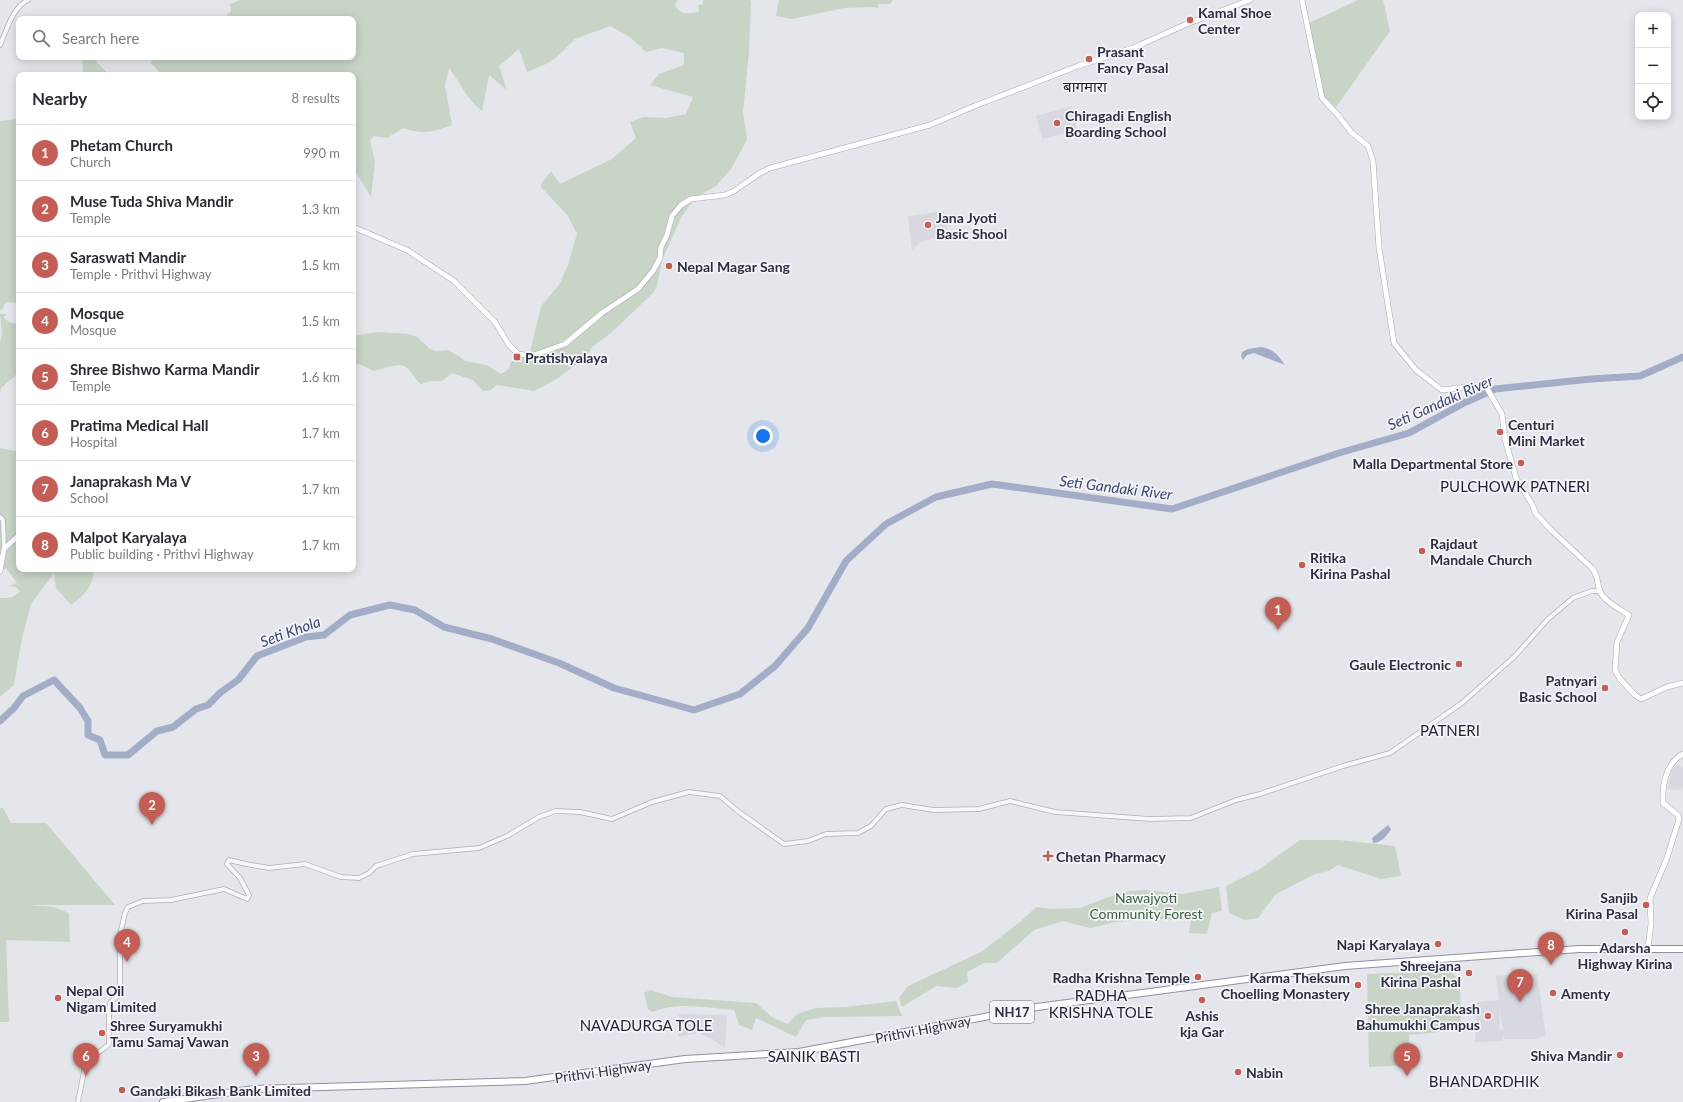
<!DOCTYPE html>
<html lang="en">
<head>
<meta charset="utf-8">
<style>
  :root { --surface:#fff; --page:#f2f2f3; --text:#2b2b33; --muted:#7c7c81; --line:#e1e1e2; --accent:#c35e56 }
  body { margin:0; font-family:Lato,"Noto Sans Devanagari",sans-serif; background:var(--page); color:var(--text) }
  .controls { position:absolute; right:12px; top:12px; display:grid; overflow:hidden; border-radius:8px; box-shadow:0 2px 10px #0003 }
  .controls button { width:36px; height:36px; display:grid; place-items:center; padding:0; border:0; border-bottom:1px solid var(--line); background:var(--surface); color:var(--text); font:20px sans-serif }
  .you { position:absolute; left:763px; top:436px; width:14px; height:14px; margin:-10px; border:3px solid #fff; border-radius:50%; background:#1a73e8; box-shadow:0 0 0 6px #1a73e833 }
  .badge { display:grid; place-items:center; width:26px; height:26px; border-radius:50%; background:var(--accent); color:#fff; font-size:13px; font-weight:700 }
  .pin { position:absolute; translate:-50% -33px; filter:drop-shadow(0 1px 2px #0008) }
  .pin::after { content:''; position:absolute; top:21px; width:14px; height:12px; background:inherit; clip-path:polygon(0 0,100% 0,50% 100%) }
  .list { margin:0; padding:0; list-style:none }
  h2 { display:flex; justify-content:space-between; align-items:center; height:52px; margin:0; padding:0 16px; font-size:17px }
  h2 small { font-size:13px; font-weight:400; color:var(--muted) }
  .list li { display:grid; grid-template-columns:26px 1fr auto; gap:12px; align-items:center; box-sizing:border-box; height:56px; padding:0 16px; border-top:1px solid var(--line) }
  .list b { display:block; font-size:15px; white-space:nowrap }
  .list p { margin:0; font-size:13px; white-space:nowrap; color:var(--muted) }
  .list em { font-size:13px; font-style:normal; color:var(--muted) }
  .icon { flex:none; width:22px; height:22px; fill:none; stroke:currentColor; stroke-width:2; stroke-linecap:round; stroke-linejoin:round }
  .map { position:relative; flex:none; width:1683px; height:1102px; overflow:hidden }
  .search { position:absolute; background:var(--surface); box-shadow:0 2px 10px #0003; left:16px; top:16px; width:340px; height:44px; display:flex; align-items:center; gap:10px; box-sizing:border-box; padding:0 14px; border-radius:8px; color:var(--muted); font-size:15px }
  .panel { position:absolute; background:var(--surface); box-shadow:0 2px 10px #0003; left:16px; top:72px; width:340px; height:500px; border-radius:8px }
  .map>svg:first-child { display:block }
  .built { fill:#d7d8e0 }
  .green { fill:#c7d4c6 }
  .water { fill:#a3adc7 }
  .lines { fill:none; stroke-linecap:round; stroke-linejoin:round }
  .river { stroke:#a3adc7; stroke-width:7 }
  .minor-casing { stroke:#aeafb8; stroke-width:5.5 }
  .major-casing { stroke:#a5a8b6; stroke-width:6 }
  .highway-casing { stroke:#8d90a0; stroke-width:8 }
  .minor { stroke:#f7f7f9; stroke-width:4 }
  .major { stroke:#fff; stroke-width:5 }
  .highway { stroke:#fff; stroke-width:6 }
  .poi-dot { fill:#c35e56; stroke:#f4f5f8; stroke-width:1.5 }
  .labels { text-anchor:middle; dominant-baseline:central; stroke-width:3.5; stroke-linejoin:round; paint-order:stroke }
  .shield { fill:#f4f5f8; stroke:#696b79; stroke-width:1 }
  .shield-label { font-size:13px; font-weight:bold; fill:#2d3042 }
  .poi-label { font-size:14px; font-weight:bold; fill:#2d3042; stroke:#f4f5f8; text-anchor:start }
  .park-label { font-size:14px; fill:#3c5d3d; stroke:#f4f5f8 }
  .street-label { font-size:14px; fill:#2d3042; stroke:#f4f5f8 }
  .neighbourhood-label { font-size:15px; fill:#1f2233; stroke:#f4f5f8 }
  .water-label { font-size:15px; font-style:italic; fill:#3b4773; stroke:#f4f5f8 }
</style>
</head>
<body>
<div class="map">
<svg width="1683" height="1102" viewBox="0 0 1683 1102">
  <rect width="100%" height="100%" fill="#e5e6eb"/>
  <path class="built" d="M 1072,106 L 1077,130 L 1042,139 L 1036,116 Z
    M 944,211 L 948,234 L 921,242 L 912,250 L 908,216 Z
    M 1677,764 L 1683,768 L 1683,787 L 1681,790 L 1668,789 L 1671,773 Z
    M 1515,966 L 1515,974 L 1537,974 L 1546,1036 L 1535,1039 L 1504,1039 L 1499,1004 L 1500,1030 L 1503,1030 L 1503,1041 L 1475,1042 L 1477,1002 L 1499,1000 L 1496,976 L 1511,975 L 1511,967 Z
    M 679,1014 L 727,1015 L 725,1048 L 715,1041 L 699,1033 L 678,1037 Z"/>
  <path class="green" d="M 240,0 L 677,0 L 675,5 C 681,16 689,13 699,12 L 698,5 L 703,4 L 703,0 L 750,0 L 751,2 L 749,52 L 743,112 L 747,140 L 731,169 L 716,186 L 696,197 L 682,216 L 662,260 L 657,286 L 653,293 L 612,332 L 592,347 L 586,357 L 557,379 L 534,391 L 497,385 L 491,390 L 483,391 L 473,380 L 452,373 L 442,381 L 430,381 L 421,384 C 415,380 412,371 406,367 C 397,362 383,369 374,371 L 359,364 L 353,365 L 353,336 L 377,332 L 409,334 L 417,337 L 430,349 L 436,351 L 447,350 L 459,356 L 465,361 L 487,365 L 501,374 L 509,369 L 511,362 L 530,352 L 541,306 L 559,285 L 568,265 L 577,234 L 568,216 L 541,187 L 541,184 L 551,171 L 560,184 L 612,159 L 636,138 L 630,122 L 643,117 L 666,118 L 686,114 L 693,97 L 650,85 L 659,74 L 684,65 L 684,53 L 662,48 L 646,52 L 630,37 L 610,26 L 575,39 L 557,57 L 546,64 L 527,72 L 519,49 L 499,66 L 507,90 L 489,75 L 482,111 C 467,100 460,82 449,68 L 445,85 L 452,125 C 434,132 422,135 403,128 L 387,138 L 374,136 L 370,140 L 375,162 L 371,197 L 357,174 L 353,172 L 353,75 L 162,75 L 150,62 L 160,57 L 353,57 L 353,19 L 224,19 L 231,11 L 230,4 Z
    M 779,0 L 893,0 L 890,4 L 877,4 L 879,8 L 873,7 L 844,8 L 792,19 L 776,16 Z
    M 1358,0 L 1383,0 L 1390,31 L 1334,110 L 1324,102 L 1307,24 Z
    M 82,57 L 92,57 L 109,75 L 83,75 Z
    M 19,119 L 19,303 L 8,302 L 4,304 L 3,309 L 0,310 L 0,121 Z
    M 0,314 L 6,314 L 4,318 L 11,323 L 19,324 L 19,375 L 17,374 C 11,378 7,384 1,388 L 0,392 L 0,342 L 2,334 Z
    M 0,448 L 14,451 L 19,449 L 19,569 L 94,569 C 93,586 85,595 71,605 L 56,588 L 54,573 L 31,604 L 22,638 L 14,685 L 0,697 L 0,598 C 8,598 15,598 20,591 L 16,587 L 9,586 L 17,583 L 6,568 L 2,569 L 0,572 Z
    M 0,808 L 3,808 L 11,823 L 46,823 L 115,905 L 28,905 L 54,907 L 69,913 L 70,942 L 6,940 L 9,1022 L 0,1022 Z
    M 1300,840 L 1339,840 L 1395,846 L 1401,876 L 1381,879 L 1338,865 L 1329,871 L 1315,874 L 1276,894 L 1258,918 L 1245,920 L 1229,913 L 1226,886 L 1258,870 Z
    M 1219,887 L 1222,911 L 1212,913 L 1207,934 L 1189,933 L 1191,920 L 1154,919 L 1115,922 L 1090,928 L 1063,921 L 1034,930 L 997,963 L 984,963 L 967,972 L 968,982 L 957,988 L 936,986 L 902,1007 L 899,998 L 908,986 L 981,952 L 1020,922 L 1036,907 L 1052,909 L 1080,908 L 1106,898 L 1129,891 L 1146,890 L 1183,894 Z
    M 1451,971 L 1460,982 L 1461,1030 L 1409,1035 L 1411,1065 L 1369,1067 L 1367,974 Z
    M 650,990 L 672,997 L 756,1003 L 773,1018 L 788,1024 L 797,1014 L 816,1008 L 845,1007 L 896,1001 L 902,1016 L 825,1017 L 806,1020 L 796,1037 L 756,1018 L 752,1030 L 739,1025 L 734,1010 C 709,1008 676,1001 653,1012 L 648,1009 L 644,993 Z"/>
  <path class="water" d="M 1261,347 C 1273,349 1278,355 1285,365 L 1254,353 L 1247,355 L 1243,360 L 1241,356 L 1242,352 L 1248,349 Z
    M 1388,825 L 1391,829 C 1387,836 1382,842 1373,843 L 1372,838 Z"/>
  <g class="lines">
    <path class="river" d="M 0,721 L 14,708 L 23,696 L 54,680 L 80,708 L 88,721 L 88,735 L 100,740 L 105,755 L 128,755 L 157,731 L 173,727 L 196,709 L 208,705 L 221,692 L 238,680 L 257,656 L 306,637 L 324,635 L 350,615 L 390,605 L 415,610 L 444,627 L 492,639 L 559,663 L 614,688 L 694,710 L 740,694 L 775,666 L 808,628 L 846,561 L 886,524 L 936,497 L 992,484 L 1172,509 L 1339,453 L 1409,433 L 1464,403 L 1495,389 L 1591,379 L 1640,376 L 1683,357"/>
    <g class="minor-casing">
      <path id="minor" d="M 0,45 C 7,30 12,8 28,0
        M 0,517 L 3,520 L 4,549
        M 78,1102 L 86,1061 C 93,1054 102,1052 109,1044 L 109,1011 L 110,1003 L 120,993 L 120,935 L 125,913 L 128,907 L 143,901 L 171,900 L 224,889 L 247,899 L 249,895 L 240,878 L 227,864 L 229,860 L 246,864 L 269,868 L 305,864 L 341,877 L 359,878 L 369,873 L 376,866 L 413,854 L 479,848 L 507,836 L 539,817 L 556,811 L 580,812 L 612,819 L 652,802 L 689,792 L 720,796 L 739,812 L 784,844 L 808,841 L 826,834 L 858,833 L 871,826 L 886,809 L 902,805 L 934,810 L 979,809 L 1010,801 L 1055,812 L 1150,819 L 1191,818 L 1236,800 L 1260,794 L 1343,766 L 1390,753 L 1462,703 L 1515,656 L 1548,619 L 1573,598 L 1592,591 L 1600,591"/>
    </g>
    <g class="major-casing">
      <path id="major" d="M 1302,0 L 1322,98 L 1338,115 L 1351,132 L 1368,146 L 1373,161 L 1379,248 L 1394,343 L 1416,370 L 1442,390 L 1485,385 L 1502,414 L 1505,439 L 1516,478 L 1532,504 L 1536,514 L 1552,531 L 1592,568 C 1598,575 1597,583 1600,591 C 1602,600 1621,610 1629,615 L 1617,642 L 1615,670 L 1620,679 L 1635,695 L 1641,699 L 1667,687 L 1683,683
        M 353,227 L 407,250 L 454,281 L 495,322 L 509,345 L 518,354 L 531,356 L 565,344 L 602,313 L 638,289 L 653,271 L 660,258 L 661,247 L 667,235 L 672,216 L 681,205 L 691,199 L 725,195 L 734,191 L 760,173 L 770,168 L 930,125 L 972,107 L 1078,66 L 1133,48 L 1189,23 L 1250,0
        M 0,571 L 4,549 L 19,535
        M 1648,948 L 1651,924 L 1650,898 L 1667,858 L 1679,819 L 1678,815 L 1663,803 C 1662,785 1666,763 1683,754"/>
    </g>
    <g class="highway-casing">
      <path id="highway" d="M 163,1102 L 254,1089 L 525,1081 L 685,1059 L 799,1052 L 1037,1007 L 1345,966 L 1579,949 L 1683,949"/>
    </g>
    <use href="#minor" class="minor"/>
    <use href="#major" class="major"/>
    <use href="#highway" class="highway"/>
  </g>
  <g class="poi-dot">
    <circle cx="1190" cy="20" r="4"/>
    <circle cx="1089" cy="59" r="4"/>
    <circle cx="1057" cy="123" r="4"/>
    <circle cx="928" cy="225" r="4"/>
    <circle cx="669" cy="266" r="4"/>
    <rect x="513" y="353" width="8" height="8" rx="2"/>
    <circle cx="1500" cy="432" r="4"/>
    <circle cx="1521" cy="463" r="4"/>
    <circle cx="1422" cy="551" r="4"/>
    <circle cx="1302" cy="565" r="4"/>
    <circle cx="1459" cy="664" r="4"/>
    <circle cx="1605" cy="688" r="4"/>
    <path d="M1046 850h4v4h4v4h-4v4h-4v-4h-4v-4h4z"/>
    <circle cx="1646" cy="905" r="4"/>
    <circle cx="1625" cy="932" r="4"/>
    <circle cx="1438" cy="944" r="4"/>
    <circle cx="1469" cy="973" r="4"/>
    <circle cx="1198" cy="977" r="4"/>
    <circle cx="1358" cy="985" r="4"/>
    <circle cx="1553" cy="993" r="4"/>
    <circle cx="58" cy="998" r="4"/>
    <circle cx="1202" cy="1000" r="4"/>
    <circle cx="1488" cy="1016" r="4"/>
    <circle cx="102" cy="1033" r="4"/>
    <circle cx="1620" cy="1055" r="4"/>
    <circle cx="1238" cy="1072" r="4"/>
    <circle cx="122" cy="1090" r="4"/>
  </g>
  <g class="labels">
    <rect class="shield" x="990" y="1001" width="44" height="22" rx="3"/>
    <g class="shield-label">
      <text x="1012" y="1012">NH17</text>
    </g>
    <g class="poi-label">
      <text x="1198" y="12">Kamal Shoe<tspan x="1198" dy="16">Center</tspan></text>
      <text x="1097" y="51">Prasant<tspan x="1097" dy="16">Fancy Pasal</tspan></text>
      <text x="1065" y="115">Chiragadi English<tspan x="1065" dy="16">Boarding School</tspan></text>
      <text x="936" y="217">Jana Jyoti<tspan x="936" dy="16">Basic Shool</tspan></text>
      <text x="677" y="266">Nepal Magar Sang</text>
      <text x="525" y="357">Pratishyalaya</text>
      <text x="1508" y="424">Centuri<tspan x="1508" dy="16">Mini Market</tspan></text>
      <text x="1513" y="463" text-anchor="end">Malla Departmental Store</text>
      <text x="1430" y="543">Rajdaut<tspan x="1430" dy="16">Mandale Church</tspan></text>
      <text x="1310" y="557">Ritika<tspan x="1310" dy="16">Kirina Pashal</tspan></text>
      <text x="1451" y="664" text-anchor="end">Gaule Electronic</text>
      <text x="1597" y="680" text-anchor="end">Patnyari<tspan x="1597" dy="16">Basic School</tspan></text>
      <text x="1056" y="856">Chetan Pharmacy</text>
      <text x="1638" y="897" text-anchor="end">Sanjib<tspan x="1638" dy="16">Kirina Pasal</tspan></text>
      <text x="1430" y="944" text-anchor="end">Napi Karyalaya</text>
      <text x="1625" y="947" text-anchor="middle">Adarsha<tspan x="1625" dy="16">Highway Kirina</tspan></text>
      <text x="1461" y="965" text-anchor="end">Shreejana<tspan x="1461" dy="16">Kirina Pashal</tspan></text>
      <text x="1190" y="977" text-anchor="end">Radha Krishna Temple</text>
      <text x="1350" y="977" text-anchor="end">Karma Theksum<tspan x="1350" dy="16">Choelling Monastery</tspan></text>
      <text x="66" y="990">Nepal Oil<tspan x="66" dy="16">Nigam Limited</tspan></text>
      <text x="1561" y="993">Amenty</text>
      <text x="1480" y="1008" text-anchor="end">Shree Janaprakash<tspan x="1480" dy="16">Bahumukhi Campus</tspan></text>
      <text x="1202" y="1015" text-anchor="middle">Ashis<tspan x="1202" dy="16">kja Gar</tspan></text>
      <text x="110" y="1025">Shree Suryamukhi<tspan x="110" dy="16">Tamu Samaj Vawan</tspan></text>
      <text x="1612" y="1055" text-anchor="end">Shiva Mandir</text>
      <text x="1246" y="1072">Nabin</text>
      <text x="130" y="1090">Gandaki Bikash Bank Limited</text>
    </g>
    <g class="park-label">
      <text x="1146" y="897">Nawajyoti<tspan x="1146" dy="16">Community Forest</tspan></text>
    </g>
    <g class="street-label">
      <text transform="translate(923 1029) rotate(-11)">Prithvi Highway</text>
      <text transform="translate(603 1071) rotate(-8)">Prithvi Highway</text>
    </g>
    <g class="neighbourhood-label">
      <text x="1085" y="86">बागमारा</text>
      <text x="1515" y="486">PULCHOWK PATNERI</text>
      <text x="1450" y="730">PATNERI</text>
      <text x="1101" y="995">RADHA<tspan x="1101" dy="17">KRISHNA TOLE</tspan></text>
      <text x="646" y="1025">NAVADURGA TOLE</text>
      <text x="814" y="1056">SAINIK BASTI</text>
      <text x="1484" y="1081">BHANDARDHIK</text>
    </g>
    <g class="water-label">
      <text transform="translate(1440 402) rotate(-24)">Seti Gandaki River</text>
      <text transform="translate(1116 487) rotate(7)">Seti Gandaki River</text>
      <text transform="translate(290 631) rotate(-20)">Seti Khola</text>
    </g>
  </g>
</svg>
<div class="controls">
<button>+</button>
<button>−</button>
<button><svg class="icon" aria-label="locate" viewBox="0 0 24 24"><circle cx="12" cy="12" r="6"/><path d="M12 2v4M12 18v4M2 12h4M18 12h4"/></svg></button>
</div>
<div class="you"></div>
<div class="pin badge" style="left:1278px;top:630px">1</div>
<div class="pin badge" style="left:152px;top:825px">2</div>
<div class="pin badge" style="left:256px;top:1076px">3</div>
<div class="pin badge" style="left:127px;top:962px">4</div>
<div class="pin badge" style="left:1407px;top:1076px">5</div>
<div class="pin badge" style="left:86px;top:1076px">6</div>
<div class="pin badge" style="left:1520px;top:1002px">7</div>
<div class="pin badge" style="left:1551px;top:965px">8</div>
<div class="search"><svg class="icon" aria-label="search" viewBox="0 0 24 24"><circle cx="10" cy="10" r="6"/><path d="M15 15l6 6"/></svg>Search here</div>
<section class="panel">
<h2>Nearby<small>8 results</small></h2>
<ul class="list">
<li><span class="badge">1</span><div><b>Phetam Church</b><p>Church</p></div><em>990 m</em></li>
<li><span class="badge">2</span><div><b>Muse Tuda Shiva Mandir</b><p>Temple</p></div><em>1.3 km</em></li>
<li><span class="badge">3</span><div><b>Saraswati Mandir</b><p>Temple · Prithvi Highway</p></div><em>1.5 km</em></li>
<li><span class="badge">4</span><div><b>Mosque</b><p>Mosque</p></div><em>1.5 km</em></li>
<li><span class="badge">5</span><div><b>Shree Bishwo Karma Mandir</b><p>Temple</p></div><em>1.6 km</em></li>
<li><span class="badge">6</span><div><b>Pratima Medical Hall</b><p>Hospital</p></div><em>1.7 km</em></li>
<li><span class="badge">7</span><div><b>Janaprakash Ma V</b><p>School</p></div><em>1.7 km</em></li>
<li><span class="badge">8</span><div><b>Malpot Karyalaya</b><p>Public building · Prithvi Highway</p></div><em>1.7 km</em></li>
</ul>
</section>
</div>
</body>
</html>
